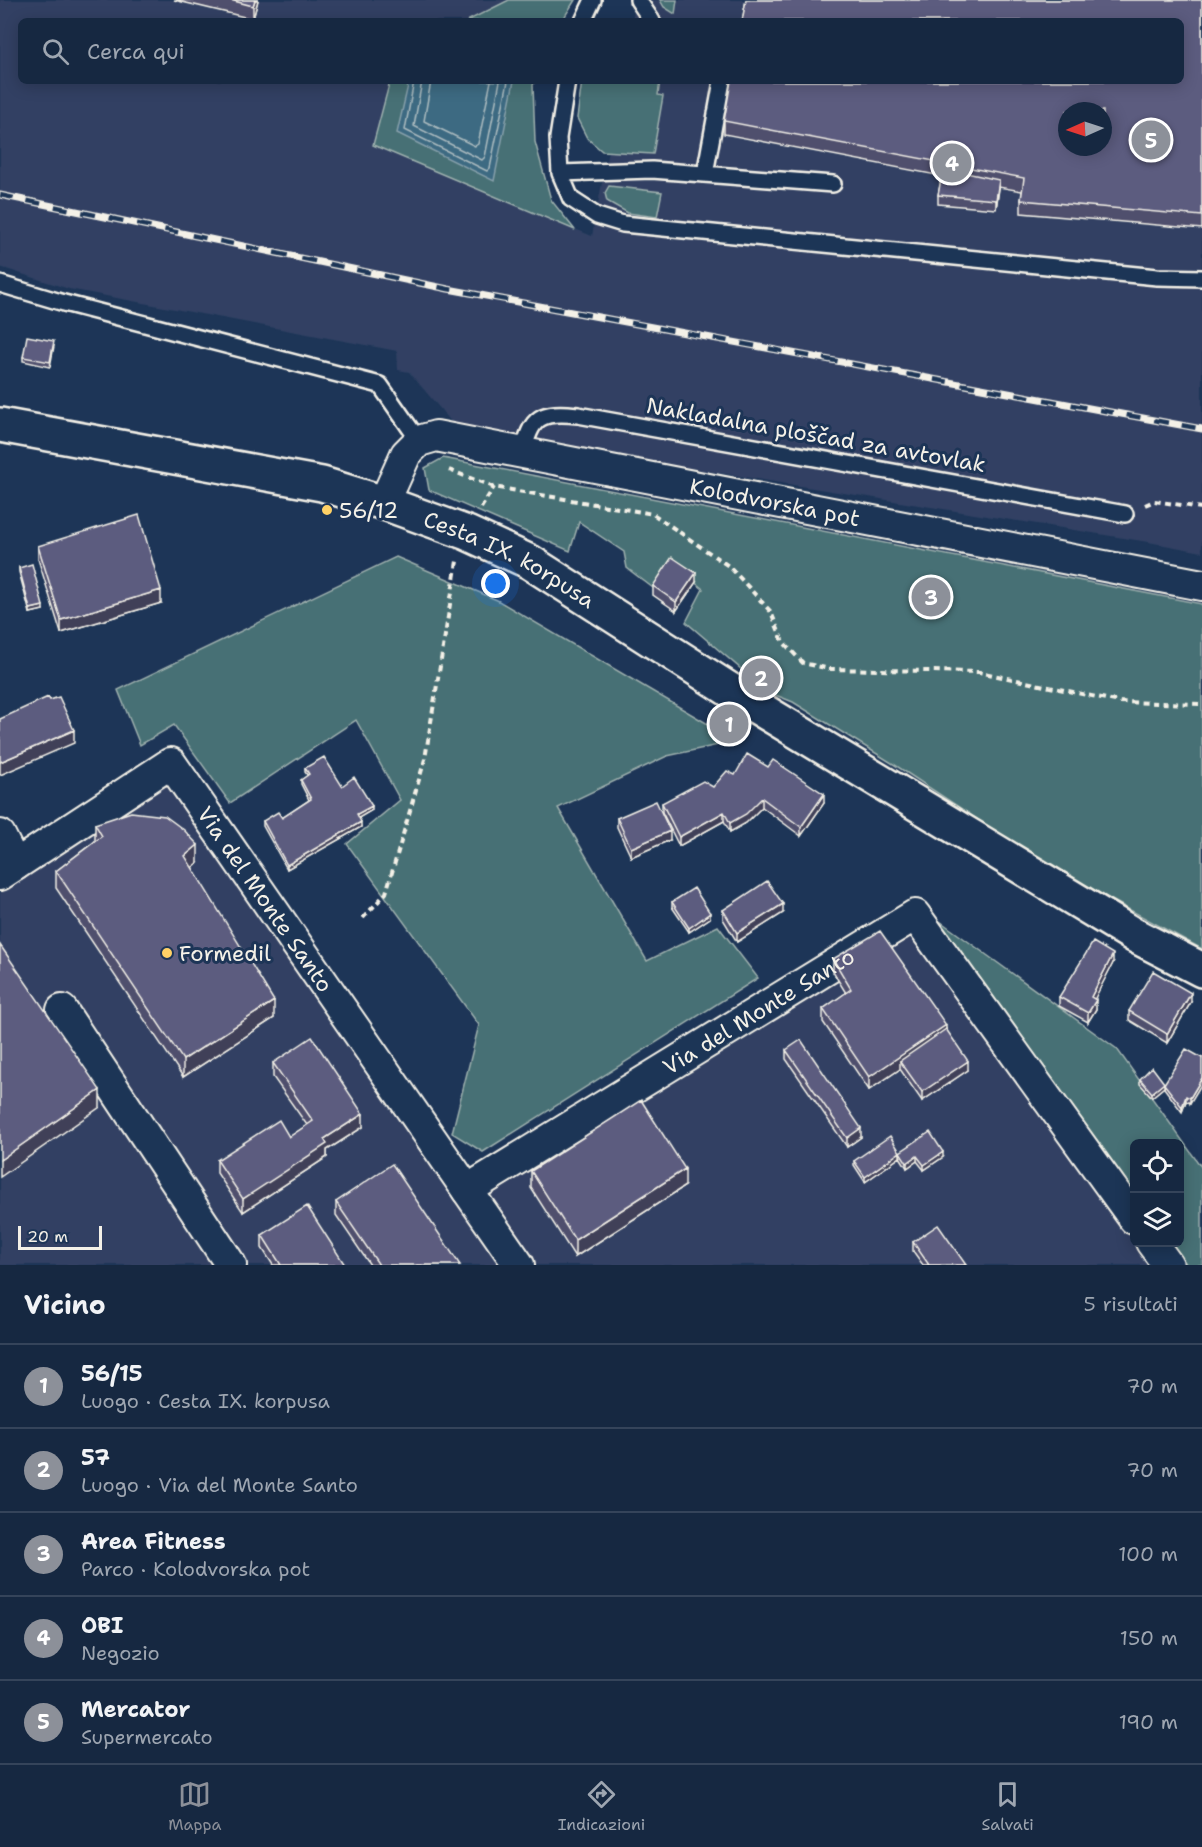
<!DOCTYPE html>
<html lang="it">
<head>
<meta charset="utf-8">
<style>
  :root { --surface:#162841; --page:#1f3048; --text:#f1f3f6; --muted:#9ea6b1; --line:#35445a; --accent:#8c9099 }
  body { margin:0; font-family:"Shantell Sans",sans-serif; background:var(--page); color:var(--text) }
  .controls { position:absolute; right:18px; bottom:18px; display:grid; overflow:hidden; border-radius:9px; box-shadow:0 3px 15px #0003 }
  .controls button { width:54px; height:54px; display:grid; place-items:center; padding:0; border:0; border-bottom:2px solid var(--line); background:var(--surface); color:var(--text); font:30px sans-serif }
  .compass { position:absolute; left:1058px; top:102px; width:54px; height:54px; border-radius:50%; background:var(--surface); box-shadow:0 3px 15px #0003; rotate:267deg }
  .scale { position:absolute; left:18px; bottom:15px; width:84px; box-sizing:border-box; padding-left:6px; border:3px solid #f4f1e8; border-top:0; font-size:16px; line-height:21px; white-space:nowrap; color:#f4f1e8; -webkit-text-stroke:4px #1d3557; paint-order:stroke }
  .you { position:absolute; left:496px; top:584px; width:21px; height:21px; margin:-15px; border:4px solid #fff; border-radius:50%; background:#1a73e8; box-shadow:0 0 0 9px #1a73e833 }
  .badge { display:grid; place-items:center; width:39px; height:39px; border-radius:50%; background:var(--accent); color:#fff; font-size:20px; font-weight:700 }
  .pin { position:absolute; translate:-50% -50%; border:3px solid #fff; box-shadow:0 2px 6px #0006 }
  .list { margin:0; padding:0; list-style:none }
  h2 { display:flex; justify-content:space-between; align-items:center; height:78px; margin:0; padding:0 24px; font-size:26px }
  h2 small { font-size:20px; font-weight:400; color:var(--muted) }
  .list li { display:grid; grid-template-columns:39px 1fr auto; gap:18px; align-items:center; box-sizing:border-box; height:84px; padding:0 24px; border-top:2px solid var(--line) }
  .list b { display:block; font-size:22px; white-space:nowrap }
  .list p { margin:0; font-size:20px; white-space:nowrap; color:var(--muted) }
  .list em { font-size:20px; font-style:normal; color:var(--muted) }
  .icon { flex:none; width:33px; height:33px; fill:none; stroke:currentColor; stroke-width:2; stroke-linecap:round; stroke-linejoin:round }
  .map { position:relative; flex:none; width:1202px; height:1265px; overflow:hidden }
  .search { position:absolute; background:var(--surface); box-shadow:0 3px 15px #0003; left:18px; right:18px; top:18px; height:66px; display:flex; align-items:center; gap:15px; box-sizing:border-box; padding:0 21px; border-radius:9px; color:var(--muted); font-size:22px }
  .sheet { height:498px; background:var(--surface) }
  nav { display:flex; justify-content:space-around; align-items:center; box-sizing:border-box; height:84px; border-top:2px solid var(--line); background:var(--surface); font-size:16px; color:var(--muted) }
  nav a { display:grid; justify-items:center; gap:3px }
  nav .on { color:var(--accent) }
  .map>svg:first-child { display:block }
  .built { fill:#304163; fill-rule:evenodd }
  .green { fill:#477074; stroke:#9eb0ae; stroke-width:1.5 }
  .water { fill:#3e6a82; stroke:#87a0ab; stroke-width:1.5 }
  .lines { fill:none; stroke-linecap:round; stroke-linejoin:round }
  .shore { stroke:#abbbbf; stroke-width:1.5 }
  .lane-casing { stroke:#f4f1e8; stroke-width:20 }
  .street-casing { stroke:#f4f1e8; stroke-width:34 }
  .secondary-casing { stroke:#f4f1e8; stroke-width:38 }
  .path { stroke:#f4f1e8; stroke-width:4; stroke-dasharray:6 4.5; stroke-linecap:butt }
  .lane { stroke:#1d3557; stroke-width:15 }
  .street { stroke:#1d3557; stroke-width:30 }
  .secondary { stroke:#1d3557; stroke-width:33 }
  .rail-casing { stroke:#f4f1e8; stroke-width:7 }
  .rail { stroke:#1d3557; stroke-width:4.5; stroke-dasharray:14; stroke-linecap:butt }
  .wall { fill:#4f4f6d; stroke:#f4f1e8; stroke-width:1.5 }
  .shaded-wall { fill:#404059; stroke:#f4f1e8; stroke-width:1.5 }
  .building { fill:#5c5c7f; stroke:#f4f1e8; stroke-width:1.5; fill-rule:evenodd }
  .poi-dot { fill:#ffd166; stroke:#1d3557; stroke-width:2 }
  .labels { text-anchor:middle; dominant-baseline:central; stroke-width:6; stroke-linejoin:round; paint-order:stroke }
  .street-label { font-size:22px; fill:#f4f1e8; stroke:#1d3557 }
  .poi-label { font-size:22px; fill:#f4f1e8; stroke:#1d3557; text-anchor:start }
</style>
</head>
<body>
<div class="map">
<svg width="1202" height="1265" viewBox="0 0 1202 1265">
  <rect width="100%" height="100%" fill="#1d3557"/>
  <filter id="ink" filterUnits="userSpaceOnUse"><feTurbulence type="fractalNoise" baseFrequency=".0167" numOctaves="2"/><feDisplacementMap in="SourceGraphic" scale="12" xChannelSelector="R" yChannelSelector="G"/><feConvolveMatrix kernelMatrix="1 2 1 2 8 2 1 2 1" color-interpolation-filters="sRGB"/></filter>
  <g filter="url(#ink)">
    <path class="built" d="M 0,0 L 509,0 L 467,21 L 21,21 L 21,81 L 390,81 L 373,145 L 592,236 L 621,81 L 1181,81 L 1181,21 L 632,21 L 636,0 L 1202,0 L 1202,552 L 1148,542 L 459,431 L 409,372 L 398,370 L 397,351 L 69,289 L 0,267 ZM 1067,111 L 1103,111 L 1103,147 L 1067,147 Z
      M 171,763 L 467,1190 L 915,915 L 1134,1219 L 1134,1242 L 1151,1243 L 1168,1265 L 0,1265 L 0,875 Z"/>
    <path class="green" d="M 509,0 L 575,0 L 562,21 L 467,21 Z
      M 660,0 L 677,0 L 675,14 L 664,7 Z
      M 390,81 L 535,81 L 533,85 L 535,142 L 551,200 L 575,230 L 373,145 Z
      M 582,81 L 660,81 L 658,95 L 663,96 L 653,154 L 602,151 L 587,138 L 577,118 Z
      M 609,186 L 662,192 L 657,217 L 628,213 L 607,201 L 605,193 Z
      M 443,458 L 1202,604 L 1202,949 L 1047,865 L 895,765 L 793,702 L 768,692 L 686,622 L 703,589 L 669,562 L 653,588 L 627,568 L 624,552 L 579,522 L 570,551 L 429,490 L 425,468 Z
      M 396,557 L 497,600 L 737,741 L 667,756 L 558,808 L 647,961 L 718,926 L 758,978 L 483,1152 L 452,1133 L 479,1025 L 347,844 L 400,800 L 356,720 L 230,803 L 174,725 L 140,745 L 118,690 Z
      M 937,919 L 1117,1049 L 1202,1168 L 1202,1265 L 1187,1265 L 1171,1243 L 1180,1242 L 1180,1144 L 1134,1144 L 1134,1192 Z"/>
    <path class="water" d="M 409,81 L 514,81 L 494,181 L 397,133 Z"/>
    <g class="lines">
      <path class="shore" d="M 414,81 L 405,130 L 487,171 L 490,168 L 508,81
        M 422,81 L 414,126 L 482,160 L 485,157 L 500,81
        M 431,81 L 424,121 L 475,146 L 478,144 L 491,81"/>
      <g class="lane-casing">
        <path id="lane" d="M 638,0 L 652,21
          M 583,21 L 593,0
          M 567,81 L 558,138 L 560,173 L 571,199 L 597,216 L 623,224 L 1157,277 L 1202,278
          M 560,173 L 652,170 L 833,184
          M 705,174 L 722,81
          M 0,284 L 64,303 L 380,385 L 419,441
          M 523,453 C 531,416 541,411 578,415 L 1125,514"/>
      </g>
      <g class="street-casing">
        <g id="street">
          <path id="s1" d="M 384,503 L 406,454 L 419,441 L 436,436 L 1202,585"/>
          <path d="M 0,835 L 15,865"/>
          <path id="s2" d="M 0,875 L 171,763 L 519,1265"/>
          <path d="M 62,1010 L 231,1265"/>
          <path id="s3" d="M 467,1190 L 915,915 L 1134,1219"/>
          <path d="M 1151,1242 L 1168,1265"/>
        </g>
      </g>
      <g class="secondary-casing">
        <g id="secondary">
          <path id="s4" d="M 0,425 L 322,484 L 384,503 L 467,533 L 530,562 L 747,701 L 1134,935 L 1202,970"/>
        </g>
      </g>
      <path class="path" d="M 449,470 L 494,487 L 653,514 L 730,567 L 771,612 L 783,642 L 803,663 L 830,669 L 979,672 L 1120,702 L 1202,704
        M 1145,505 L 1154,501 L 1202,508
        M 481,508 L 494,487
        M 363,918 L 386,893 L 425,759 L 457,561"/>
      <use href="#lane" class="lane"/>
      <use href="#street" class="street"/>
      <use href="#secondary" class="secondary"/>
      <g class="rail-casing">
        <path id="rail" d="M 0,195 L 448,289 L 1202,429"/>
      </g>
      <use href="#rail" class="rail"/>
    </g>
    <path class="wall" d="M 174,0 L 258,0 L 253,19 Z
      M 745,0 L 1202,0 L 1202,229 L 1021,213 L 1021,200 L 1022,191 L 999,187 L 996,209 L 938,204 L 938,195 L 942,176 L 724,134 L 724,121 L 746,0 Z
      M 54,346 L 50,367 L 23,361 L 23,357 Z
      M 38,546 L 161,603 L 61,633 L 38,559 Z
      M 19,568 L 43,610 L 30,613 L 19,572 Z
      M 696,582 L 676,611 L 653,595 L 653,586 Z
      M 941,597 L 939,608 L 928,606 L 928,601 Z
      M 305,768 L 342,786 L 372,810 L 358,818 L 361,827 L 287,869 L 263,826 L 263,821 L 282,818 L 309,800 L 301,784 L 301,780 L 308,776 L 305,772 Z
      M 735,775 L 824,803 L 801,836 L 762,807 L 746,823 L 730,832 L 724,821 L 679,846 L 662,812 L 662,803 L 713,787 Z
      M 617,818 L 670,840 L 631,857 L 617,827 Z
      M 95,824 L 198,863 L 192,867 L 274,1018 L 183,1077 L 56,888 L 56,871 L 95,841 Z
      M 672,902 L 710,918 L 689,932 L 672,907 Z
      M 723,910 L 783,913 L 737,942 L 723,919 Z
      M 833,959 L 946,1029 L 968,1070 L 922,1101 L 900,1069 L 869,1090 L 823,1022 L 823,1009 L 846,993 L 833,972 Z
      M 1113,963 L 1094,999 L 1096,1009 L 1088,1022 L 1059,1006 L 1059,997 Z
      M 1191,1002 L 1167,1043 L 1129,1020 L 1129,1011 Z
      M 786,1050 L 861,1137 L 847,1147 L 786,1059 Z
      M 1202,1058 L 1190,1103 L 1186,1101 L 1182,1112 L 1164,1088 L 1164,1084 Z
      M 273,1063 L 363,1127 L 327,1150 L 327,1157 L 243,1212 L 217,1173 L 217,1160 L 289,1137 L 307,1125 L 273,1077 Z
      M 1140,1079 L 1164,1087 L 1152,1097 L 1140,1084 Z
      M 900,1152 L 943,1157 L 924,1170 L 917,1161 L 907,1168 L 900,1157 Z
      M 900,1157 L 865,1182 L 854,1165 L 854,1161 Z
      M 531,1171 L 685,1186 L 575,1257 L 531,1188 Z
      M 336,1202 L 460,1265 L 370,1265 L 336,1215 Z
      M 262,1235 L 345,1265 L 273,1265 L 262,1248 Z
      M 913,1242 L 966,1265 L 923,1265 L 913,1251 Z"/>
    <path class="shaded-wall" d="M 255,0 L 258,0 L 253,19 L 253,6 Z
      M 999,180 L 999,189 L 996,209 L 996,200 Z
      M 696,573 L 696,582 L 676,611 L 676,602 Z
      M 161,590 L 161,603 L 61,633 L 61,620 Z
      M 43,606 L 43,610 L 30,613 L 30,609 Z
      M 74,730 L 74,743 L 0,775 L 0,762 Z
      M 824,794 L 824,803 L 801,836 L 801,827 Z
      M 762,798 L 762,807 L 746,823 L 730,832 L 730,823 Z
      M 372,806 L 372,810 L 357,819 L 357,814 Z
      M 724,812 L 724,821 L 679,846 L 679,837 Z
      M 361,822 L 361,827 L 287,869 L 287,865 Z
      M 670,831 L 670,840 L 631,857 L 631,848 Z
      M 198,845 L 198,863 L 185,873 L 185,856 Z
      M 783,904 L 783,913 L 737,942 L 737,933 Z
      M 710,913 L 710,918 L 689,932 L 689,928 Z
      M 1113,954 L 1113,963 L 1091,1006 L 1091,997 Z
      M 1191,993 L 1191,1002 L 1167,1043 L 1167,1034 Z
      M 1096,1000 L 1096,1009 L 1088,1022 L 1088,1013 Z
      M 274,1001 L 274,1018 L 183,1077 L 183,1060 Z
      M 946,1025 L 946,1038 L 900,1061 L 900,1069 L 869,1090 L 869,1077 Z
      M 968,1061 L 968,1070 L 922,1101 L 922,1092 Z
      M 1202,1078 L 1202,1083 L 1190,1103 L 1190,1098 Z
      M 1164,1083 L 1164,1087 L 1152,1097 L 1152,1093 Z
      M 100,1090 L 100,1107 L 0,1177 L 0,1160 Z
      M 1186,1096 L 1186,1101 L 1182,1112 L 1182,1107 Z
      M 363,1114 L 363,1127 L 327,1150 L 327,1157 L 243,1212 L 243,1199 L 324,1139 Z
      M 861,1128 L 861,1137 L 847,1147 L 847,1138 Z
      M 900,1152 L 900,1157 L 865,1182 L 865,1177 Z
      M 943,1152 L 943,1157 L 924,1170 L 924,1165 Z
      M 917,1156 L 917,1161 L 907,1168 L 907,1163 Z
      M 685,1169 L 685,1186 L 575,1257 L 575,1240 Z"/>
    <path class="building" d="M 230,0 L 255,0 L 253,6 Z
      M 746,0 L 1202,0 L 1202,216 L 1021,200 L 1024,178 L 724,121 L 731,81 L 1181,81 L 1181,21 L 742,21 ZM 1067,111 L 1103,111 L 1103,147 L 1067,147 Z
      M 943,168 L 999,180 L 996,200 L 938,195 Z
      M 27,336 L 54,341 L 50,362 L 23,357 Z
      M 139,515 L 161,590 L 61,620 L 38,546 Z
      M 672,557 L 696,573 L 676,602 L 653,586 Z
      M 32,564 L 43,606 L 30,609 L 19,568 Z
      M 930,590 L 941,592 L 939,603 L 928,601 Z
      M 48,697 L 50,700 L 59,697 L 74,730 L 0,762 L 0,719 Z
      M 747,754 L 768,767 L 773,760 L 824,794 L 801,827 L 762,798 L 746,814 L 730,823 L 724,812 L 679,837 L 662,803 L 703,781 L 713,787 L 727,771 L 735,775 Z
      M 324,757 L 342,786 L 354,777 L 372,806 L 357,814 L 361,822 L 287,865 L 263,821 L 278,812 L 282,818 L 311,799 L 301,780 L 309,774 L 305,768 Z
      M 656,801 L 670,831 L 631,848 L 617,818 Z
      M 131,812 L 165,816 L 184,830 L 198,845 L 185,856 L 274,1001 L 183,1060 L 56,871 L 102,836 L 95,824 Z
      M 767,881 L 783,904 L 737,933 L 723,910 Z
      M 694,888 L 710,913 L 689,928 L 672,902 Z
      M 880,931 L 946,1025 L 869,1077 L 823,1009 L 851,989 L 833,959 Z
      M 1093,942 L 1113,954 L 1091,997 L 1096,1000 L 1088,1013 L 1059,997 Z
      M 0,945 L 100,1090 L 0,1160 Z
      M 1153,971 L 1191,993 L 1167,1034 L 1129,1011 Z
      M 946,1029 L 968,1061 L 922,1092 L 900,1061 Z
      M 312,1037 L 363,1114 L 324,1139 L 327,1144 L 243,1199 L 217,1160 L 279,1120 L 289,1137 L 313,1121 L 273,1063 Z
      M 801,1040 L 861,1128 L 847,1138 L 786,1050 Z
      M 1186,1049 L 1202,1058 L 1202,1078 L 1190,1098 L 1186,1096 L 1182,1107 L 1164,1084 Z
      M 1152,1067 L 1164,1083 L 1152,1093 L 1140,1079 Z
      M 641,1100 L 685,1169 L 575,1240 L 531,1171 Z
      M 930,1132 L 943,1152 L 924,1165 L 917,1156 L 907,1163 L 900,1152 Z
      M 890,1136 L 900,1152 L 865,1177 L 854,1161 Z
      M 392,1164 L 460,1265 L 379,1265 L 336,1202 Z
      M 307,1206 L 345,1265 L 281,1265 L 262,1235 Z
      M 938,1225 L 966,1265 L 929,1265 L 913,1242 Z"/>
  </g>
  <g class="poi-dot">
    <circle cx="327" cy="510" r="6"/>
    <circle cx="167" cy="953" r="6"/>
  </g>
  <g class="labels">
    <g class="street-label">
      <text transform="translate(816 435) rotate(10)">Nakladalna ploščad za avtovlak</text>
      <text stroke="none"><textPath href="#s1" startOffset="435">Kolodvorska pot</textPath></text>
      <text stroke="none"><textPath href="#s4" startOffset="530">Cesta IX. korpusa</textPath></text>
      <text stroke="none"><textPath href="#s2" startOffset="370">Via del Monte Santo</textPath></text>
      <text stroke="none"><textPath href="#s3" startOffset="342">Via del Monte Santo</textPath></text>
    </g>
    <g class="poi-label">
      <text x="339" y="510">56/12</text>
      <text x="179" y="953">Formedil</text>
    </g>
  </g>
</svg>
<div class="controls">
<button><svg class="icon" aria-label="locate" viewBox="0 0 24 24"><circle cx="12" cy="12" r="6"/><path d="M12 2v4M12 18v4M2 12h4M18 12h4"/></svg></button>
<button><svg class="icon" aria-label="layers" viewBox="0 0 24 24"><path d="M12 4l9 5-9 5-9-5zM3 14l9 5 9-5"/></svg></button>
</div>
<svg class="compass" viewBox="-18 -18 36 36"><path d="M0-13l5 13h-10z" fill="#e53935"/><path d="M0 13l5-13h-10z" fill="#9ea6b1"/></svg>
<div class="scale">20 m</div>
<div class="you"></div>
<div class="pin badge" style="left:729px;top:724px">1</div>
<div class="pin badge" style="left:761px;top:678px">2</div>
<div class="pin badge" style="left:931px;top:597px">3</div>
<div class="pin badge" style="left:952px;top:163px">4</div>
<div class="pin badge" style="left:1151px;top:140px">5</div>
<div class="search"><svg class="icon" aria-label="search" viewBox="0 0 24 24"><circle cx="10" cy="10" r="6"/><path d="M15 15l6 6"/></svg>Cerca qui</div>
</div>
<section class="sheet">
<h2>Vicino<small>5 risultati</small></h2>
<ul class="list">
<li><span class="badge">1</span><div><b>56/15</b><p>Luogo · Cesta IX. korpusa</p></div><em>70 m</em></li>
<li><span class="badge">2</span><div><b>57</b><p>Luogo · Via del Monte Santo</p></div><em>70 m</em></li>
<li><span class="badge">3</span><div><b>Area Fitness</b><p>Parco · Kolodvorska pot</p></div><em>100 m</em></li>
<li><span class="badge">4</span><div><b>OBI</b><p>Negozio</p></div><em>150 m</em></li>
<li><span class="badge">5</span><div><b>Mercator</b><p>Supermercato</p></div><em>190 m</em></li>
</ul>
</section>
<nav>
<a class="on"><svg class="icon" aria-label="map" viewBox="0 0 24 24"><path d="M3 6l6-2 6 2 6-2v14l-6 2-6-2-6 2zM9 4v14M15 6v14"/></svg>Mappa</a>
<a><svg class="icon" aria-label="directions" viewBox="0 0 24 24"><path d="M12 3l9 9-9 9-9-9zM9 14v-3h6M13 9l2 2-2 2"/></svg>Indicazioni</a>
<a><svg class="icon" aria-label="saved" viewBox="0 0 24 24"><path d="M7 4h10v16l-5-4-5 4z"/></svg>Salvati</a>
</nav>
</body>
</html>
